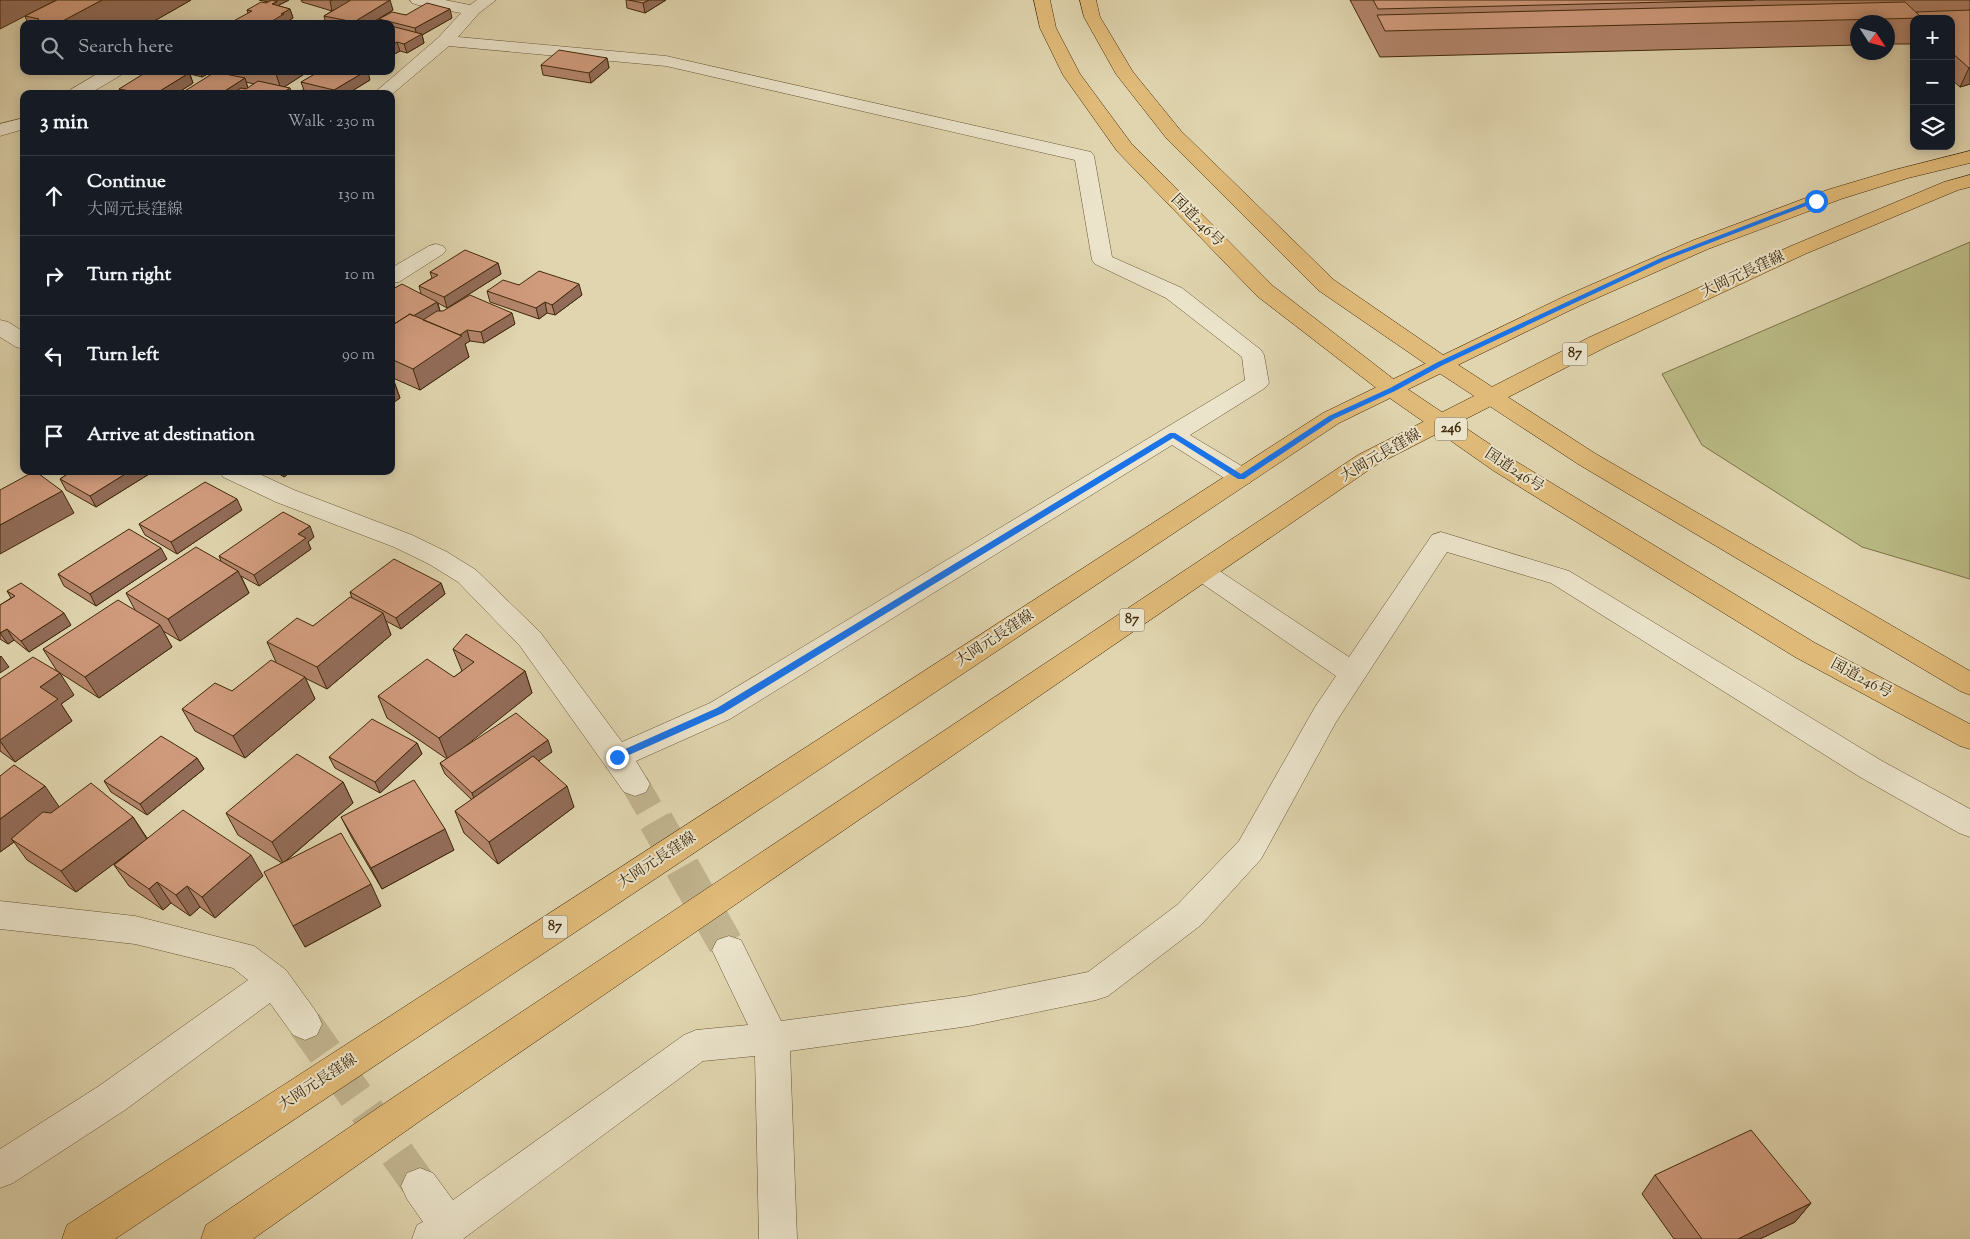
<!DOCTYPE html>
<html lang="en">
<head>
<meta charset="utf-8">
<style>
  :root { --surface:#171b24; --page:#242831; --text:#f1f3f6; --muted:#9ea1a6; --line:#363941 }
  body { margin:0; font-family:"Sorts Mill Goudy","Noto Serif JP",serif; background:var(--page); color:var(--text) }
  .controls { position:absolute; right:15px; top:15px; display:grid; overflow:hidden; border-radius:10px; box-shadow:0 2px 12px #0003 }
  .controls button { width:45px; height:45px; display:grid; place-items:center; padding:0; border:0; border-bottom:1px solid var(--line); background:var(--surface); color:var(--text); font:25px sans-serif }
  .compass { position:absolute; left:1850px; top:15px; width:45px; height:45px; border-radius:50%; background:var(--surface); box-shadow:0 2px 12px #0003; rotate:126deg }
  .stop { position:absolute; width:15px; height:15px; margin:-11px; border:4px solid #1a73e8; border-radius:50%; background:#fff }
  .stop.end { background:#1a73e8; border-color:#fff; box-shadow:0 1px 5px #0008 }
  .list { margin:0; padding:0; list-style:none }
  h2 { display:flex; justify-content:space-between; align-items:center; height:65px; margin:0; padding:0 20px; font-size:21px }
  h2 small { font-size:16px; font-weight:400; color:var(--muted) }
  .list li { display:grid; grid-template-columns:32px 1fr auto; gap:15px; align-items:center; box-sizing:border-box; height:80px; padding:0 20px; border-top:1px solid var(--line) }
  .list b { display:block; font-size:19px; white-space:nowrap }
  .list p { margin:0; font-size:16px; white-space:nowrap; color:var(--muted) }
  .list em { font-size:16px; font-style:normal; color:var(--muted) }
  .icon { flex:none; width:28px; height:28px; fill:none; stroke:currentColor; stroke-width:2; stroke-linecap:round; stroke-linejoin:round }
  .map { position:relative; flex:none; width:1970px; height:1239px; overflow:hidden }
  .search { position:absolute; background:var(--surface); box-shadow:0 2px 12px #0003; left:20px; top:20px; width:375px; height:55px; display:flex; align-items:center; gap:12px; box-sizing:border-box; padding:0 18px; border-radius:10px; color:var(--muted); font-size:19px }
  .panel { position:absolute; background:var(--surface); box-shadow:0 2px 12px #0003; left:20px; top:90px; width:375px; height:385px; border-radius:10px }
  .map>svg:first-child { display:block }
  .green { fill:#babb85; stroke:#7d7248 }
  .lines { fill:none; stroke-linecap:round; stroke-linejoin:round }
  .street-tunnel-far1 { stroke:#c0b38e; stroke-width:28; stroke-dasharray:28 14; stroke-linecap:butt }
  .street-tunnel { stroke:#c0b38e; stroke-width:35; stroke-dasharray:35 18; stroke-linecap:butt }
  .street-casing { stroke:#685433; stroke-width:1 }
  .primary-casing { stroke:#40290a; stroke-width:1 }
  .highway-casing { stroke:#40290a; stroke-width:1 }
  .street { fill:#ebe4cb; fill-rule:evenodd }
  .primary { fill:#e0ba78; fill-rule:evenodd }
  .highway { fill:#e0ba78; fill-rule:evenodd }
  .wall { fill:#b3856c; stroke:#40290a; fill-rule:evenodd }
  .shaded-wall { fill:#926c58; stroke:#40290a }
  .building { fill:#d09b7d; stroke:#40290a }
  .route { fill:#1a73e8 }
  .labels { text-anchor:middle; dominant-baseline:central; stroke-width:4; stroke-linejoin:round; paint-order:stroke }
  .shield { fill:#ebe4cb; stroke:#736144; stroke-width:1 }
  .shield-label { font-size:14px; font-weight:bold; fill:#40290a }
  .street-label { font-size:15px; fill:#40290a; stroke:#ebe4cb }
</style>
</head>
<body>
<div class="map">
<svg width="1970" height="1239" viewBox="0 0 1970 1239">
  <rect width="100%" height="100%" fill="#e0d5af"/>
  <filter id="stains"><feTurbulence type="fractalNoise" baseFrequency=".004" numOctaves="4"/><feColorMatrix values="0 0 0 0 .2 0 0 0 0 .09 0 0 0 0 .02 0 0 0 .5 -.17"/></filter>
  <radialGradient id="worn" r=".72"><stop offset=".6" stop-color="#630" stop-opacity="0"/><stop offset="1" stop-color="#630" stop-opacity=".3"/></radialGradient>
  <path class="green" d="M 1970,242 L 1970,579 L 1862,547 L 1702,445 L 1662,374 Z"/>
  <g class="lines">
    <path class="street-tunnel-far1" d="M 635,784 L 657,822"/>
    <path class="street-tunnel" d="M 656,821 L 729,950
      M 305,1024 L 420,1186"/>
    <g class="street-casing">
      <path id="street" d="M 410,0 L 445,0 L 470,5 L 477,0 L 496,0 L 479,13 L 458,37 L 666,56 L 1091,152 L 1094,156 L 1112,257 L 1182,288 L 1261,350 L 1264,355 L 1269,383 L 1265,388 L 1190,435 L 1250,471 L 1253,477 L 1250,483 L 1241,485 L 1232,483 L 1172,445 L 730,719 L 636,761 L 650,784 L 646,792 L 635,796 L 624,792 L 520,646 L 458,582 L 429,564 L 394,547 L 276,502 L 223,477 L 220,471 L 253,471 L 294,490 L 412,535 L 447,552 L 476,570 L 540,632 L 622,742 L 710,703 L 1245,380 L 1242,357 L 1166,298 L 1095,264 L 1092,260 L 1075,160 L 666,66 L 449,46 L 391,95 L 391,94 L 373,94 L 439,37 L 461,13 L 418,5 L 412,3 Z
        M 102,71 L 124,71 L 121,75 L 89,94 L 67,94 L 70,90 Z
        M 24,118 L 24,129 L 0,136 L 0,124 Z
        M 436,244 L 443,246 L 446,250 L 443,254 L 399,282 L 391,283 L 391,268 L 429,246 Z
        M 0,320 L 8,322 L 24,332 L 24,349 L 16,347 L 0,337 Z
        M 1441,532 L 1569,571 L 1882,761 L 1970,809 L 1970,837 L 1959,833 L 1860,777 L 1551,583 L 1447,552 L 1336,722 L 1261,859 L 1201,925 L 1108,996 L 1096,1000 L 969,1026 L 790,1051 L 797,1239 L 759,1239 L 755,1056 L 703,1061 L 463,1239 L 412,1239 L 417,1225 L 423,1222 L 407,1199 L 401,1186 L 407,1173 L 420,1168 L 433,1173 L 453,1200 L 684,1035 L 696,1030 L 748,1025 L 712,950 L 717,940 L 729,936 L 741,940 L 781,1021 L 969,996 L 1088,972 L 1177,905 L 1239,841 L 1315,707 L 1336,676 L 1194,578 L 1190,572 L 1194,566 L 1203,563 L 1212,566 L 1349,657 L 1432,535 Z
        M 0,901 L 135,916 L 254,946 L 286,970 L 317,1013 L 322,1024 L 317,1035 L 305,1040 L 293,1035 L 270,1003 L 125,1110 L 13,1183 L 0,1188 L 0,1149 L 99,1086 L 248,980 L 233,968 L 135,944 L 0,929 Z"/>
    </g>
    <g class="primary-casing">
      <path id="primary" d="M 1970,151 L 1970,163 L 1908,178 L 1841,199 L 1708,249 L 1579,306 L 1339,423 L 115,1239 L 62,1239 L 67,1225 L 1323,413 L 1563,297 L 1694,240 L 1827,190 L 1894,170 Z
        M 1970,175 L 1970,187 L 1958,190 L 1805,254 L 1606,347 L 1376,465 L 420,1121 L 253,1239 L 201,1239 L 206,1225 L 394,1097 L 1358,455 L 1590,337 L 1791,246 L 1944,182 Z"/>
    </g>
    <g class="highway-casing">
      <path id="highway" d="M 1034,0 L 1050,0 L 1056,28 L 1080,74 L 1131,143 L 1273,286 L 1400,384 L 1512,459 L 1815,643 L 1970,724 L 1970,749 L 1960,746 L 1795,657 L 1494,471 L 1384,394 L 1257,296 L 1117,151 L 1063,75 L 1040,28 Z
        M 1080,0 L 1096,0 L 1100,17 L 1133,72 L 1181,131 L 1334,280 L 1449,359 L 1596,454 L 1970,671 L 1970,695 L 1960,691 L 1578,464 L 1433,369 L 1318,290 L 1167,139 L 1116,74 L 1084,17 Z"/>
    </g>
    <use href="#street" class="street"/>
    <use href="#primary" class="primary"/>
    <use href="#highway" class="highway"/>
  </g>
  <path class="wall" d="M 57,0 L 191,0 L 149,24 L 28,24 L 25,16 Z
    M 259,0 L 289,0 L 279,5 L 279,6 L 290,9 L 293,18 L 286,22 L 248,13 L 247,10 L 268,2 Z
    M 301,0 L 388,0 L 393,10 L 370,24 L 326,24 L 324,16 L 332,11 L 302,2 Z
    M 626,0 L 666,0 L 645,13 L 627,8 Z
    M 1350,0 L 1970,0 L 1970,84 L 1960,87 L 1951,79 L 1951,19 L 1914,19 L 1914,45 L 1911,43 L 1911,44 L 1888,44 L 1888,22 L 1858,22 L 1858,45 L 1380,57 Z
    M 406,15 L 452,18 L 422,35 L 424,43 L 407,53 L 400,51 L 391,56 L 391,24 L 377,24 L 380,23 L 379,19 Z
    M 607,58 L 609,68 L 591,83 L 543,75 L 541,65 Z
    M 180,71 L 213,71 L 202,77 L 190,74 L 193,83 L 176,94 L 121,94 L 119,89 Z
    M 218,71 L 309,71 L 284,87 L 180,94 L 219,73 ZM 246,82 L 254,84 L 248,88 Z
    M 370,80 L 347,94 L 296,94 L 304,90 L 301,82 Z
    M 498,263 L 501,274 L 447,308 L 438,303 L 440,311 L 515,324 L 484,343 L 470,341 L 465,344 L 469,357 L 420,390 L 393,378 L 400,398 L 391,404 L 391,290 L 421,294 L 419,286 L 432,278 L 430,272 Z
    M 519,285 L 582,295 L 555,315 L 547,313 L 539,319 L 490,302 L 487,291 Z
    M 72,471 L 154,471 L 96,507 L 66,490 L 60,479 Z
    M 274,471 L 292,471 L 284,477 Z
    M 242,510 L 177,554 L 145,535 L 139,524 Z
    M 314,537 L 308,542 L 311,549 L 259,586 L 241,576 L 249,593 L 180,641 L 163,631 L 172,647 L 99,698 L 57,671 L 43,649 L 135,610 L 126,593 L 221,561 L 219,556 Z
    M 167,559 L 96,606 L 64,586 L 58,574 Z
    M 441,583 L 445,594 L 401,629 L 386,621 L 391,635 L 327,689 L 305,678 L 315,699 L 245,758 L 195,731 L 182,709 L 232,691 L 276,662 L 267,642 L 313,626 L 352,598 L 350,592 Z
    M 7,591 L 71,625 L 29,652 L 14,640 L 8,644 L 0,639 L 0,605 L 11,598 Z
    M 453,649 L 525,671 L 532,693 L 459,750 L 552,752 L 538,761 L 574,807 L 498,864 L 464,833 L 455,811 L 472,800 L 445,774 L 440,763 L 447,759 L 387,718 L 378,696 L 454,677 L 462,671 Z
    M 0,679 L 74,695 L 61,704 L 72,721 L 15,762 L 0,751 Z
    M 417,743 L 422,754 L 380,793 L 335,768 L 329,757 Z
    M 197,758 L 204,769 L 147,815 L 111,792 L 104,781 Z
    M 0,776 L 59,807 L 133,817 L 147,838 L 263,876 L 215,918 L 200,907 L 190,916 L 171,903 L 163,910 L 129,886 L 114,865 L 132,850 L 76,892 L 27,860 L 14,842 L 0,852 Z
    M 343,782 L 353,803 L 287,860 L 381,906 L 305,947 L 282,863 L 238,835 L 226,813 Z
    M 341,817 L 454,850 L 382,889 L 352,838 Z
    M 1655,1175 L 1811,1203 L 1795,1222 L 1760,1239 L 1674,1239 L 1642,1194 Z"/>
  <path class="shaded-wall" d="M 0,0 L 56,0 L 0,29 Z
    M 102,0 L 191,0 L 149,24 L 57,24 Z
    M 277,0 L 289,0 L 279,5 L 281,11 L 272,4 L 277,2 Z
    M 333,0 L 355,0 L 332,11 L 330,1 Z
    M 390,0 L 393,10 L 370,24 L 354,24 L 354,22 Z
    M 649,0 L 666,0 L 645,13 L 643,3 Z
    M 290,9 L 293,18 L 286,22 L 287,24 L 267,24 L 281,14 Z
    M 450,9 L 452,18 L 422,35 L 424,43 L 407,53 L 404,44 L 417,36 L 415,28 Z
    M 397,42 L 400,51 L 391,56 L 391,45 Z
    M 607,58 L 609,68 L 591,83 L 589,73 Z
    M 1970,67 L 1970,84 L 1960,87 L 1969,68 Z
    M 200,71 L 213,71 L 202,77 Z
    M 275,71 L 309,71 L 281,89 Z
    M 366,71 L 368,71 L 370,80 L 347,94 L 335,94 L 334,90 Z
    M 189,73 L 193,83 L 176,94 L 155,94 Z
    M 245,78 L 248,88 L 239,94 L 220,94 Z
    M 290,88 L 292,94 L 281,94 Z
    M 498,263 L 501,274 L 447,308 L 444,297 Z
    M 579,284 L 582,295 L 555,315 L 552,305 Z
    M 437,302 L 440,312 L 423,323 L 391,329 Z
    M 545,302 L 547,313 L 539,319 L 536,308 Z
    M 512,313 L 515,324 L 484,343 L 481,332 Z
    M 467,330 L 470,341 L 465,344 L 469,357 L 420,390 L 413,369 L 457,337 Z
    M 392,377 L 400,398 L 391,404 L 391,378 Z
    M 130,471 L 154,471 L 96,507 L 90,496 Z
    M 282,471 L 292,471 L 284,477 Z
    M 62,491 L 74,513 L 0,554 L 0,525 Z
    M 237,499 L 242,510 L 177,554 L 171,542 Z
    M 310,526 L 314,537 L 308,542 L 311,549 L 259,586 L 254,575 L 298,534 Z
    M 161,548 L 167,559 L 96,606 L 90,594 Z
    M 238,571 L 249,593 L 180,641 L 168,619 Z
    M 441,583 L 445,594 L 401,629 L 396,618 Z
    M 64,613 L 71,625 L 29,652 L 21,641 Z
    M 383,613 L 391,635 L 327,689 L 317,667 Z
    M 160,625 L 172,647 L 99,698 L 85,677 Z
    M 7,629 L 14,640 L 8,644 L 0,633 Z
    M 1,656 L 9,667 L 0,673 L 0,657 Z
    M 525,671 L 532,693 L 448,760 L 439,738 Z
    M 60,673 L 74,695 L 61,704 L 72,721 L 15,762 L 0,741 L 0,740 L 40,687 Z
    M 305,677 L 315,699 L 245,758 L 233,736 Z
    M 548,740 L 552,752 L 476,804 L 472,793 Z
    M 417,743 L 422,754 L 380,793 L 375,782 Z
    M 197,758 L 204,769 L 147,815 L 140,804 Z
    M 343,782 L 353,803 L 283,863 L 272,842 Z
    M 45,786 L 60,808 L 11,839 L 14,842 L 0,852 L 0,819 Z
    M 567,786 L 574,807 L 498,864 L 489,842 Z
    M 133,817 L 147,839 L 76,892 L 61,871 Z
    M 445,829 L 454,850 L 382,889 L 371,868 Z
    M 251,855 L 263,876 L 215,918 L 202,897 Z
    M 157,882 L 171,903 L 163,910 L 149,889 Z
    M 371,884 L 381,906 L 305,947 L 293,926 Z
    M 187,886 L 200,907 L 190,916 L 176,895 Z
    M 1811,1203 L 1795,1222 L 1760,1239 L 1738,1239 Z"/>
  <path class="building" d="M 57,0 L 102,0 L 57,24 L 31,24 L 39,19 L 25,16 Z
    M 272,0 L 277,2 L 272,4 L 290,9 L 281,14 L 284,14 L 267,24 L 228,24 L 252,11 L 247,10 L 261,2 L 266,3 Z
    M 351,0 L 390,0 L 354,22 L 324,16 Z
    M 629,0 L 649,0 L 643,3 Z
    M 1373,0 L 1754,0 L 1378,9 Z
    M 1905,2 L 1922,18 L 1385,31 L 1377,15 Z
    M 427,3 L 450,9 L 415,28 L 379,19 L 392,12 L 406,15 Z
    M 1970,10 L 1970,67 L 1969,68 L 1951,52 L 1951,19 L 1922,19 L 1922,18 L 1916,12 Z
    M 391,26 L 422,34 L 404,44 L 397,42 L 391,45 Z
    M 559,50 L 607,58 L 589,73 L 541,65 Z
    M 148,71 L 179,71 L 189,73 L 155,94 L 145,94 L 119,89 Z
    M 320,71 L 366,71 L 334,90 L 301,82 Z
    M 215,72 L 245,78 L 220,94 L 180,94 Z
    M 258,81 L 290,88 L 281,94 L 231,94 L 241,88 L 246,89 Z
    M 302,90 L 322,94 L 296,94 Z
    M 465,250 L 498,263 L 444,297 L 419,286 L 438,275 L 430,272 Z
    M 539,271 L 579,284 L 552,305 L 545,302 L 536,308 L 487,291 L 503,280 L 519,285 Z
    M 402,284 L 437,302 L 413,316 L 410,314 L 391,326 L 391,290 Z
    M 470,295 L 512,313 L 481,332 L 467,330 L 460,335 L 423,320 L 437,311 L 443,311 Z
    M 410,314 L 462,336 L 413,369 L 391,359 L 391,326 Z
    M 35,471 L 62,491 L 0,525 L 0,490 Z
    M 72,471 L 130,471 L 90,496 L 60,479 Z
    M 205,482 L 237,499 L 171,542 L 139,524 Z
    M 283,512 L 310,526 L 298,534 L 306,538 L 254,575 L 219,556 Z
    M 129,529 L 161,548 L 90,594 L 58,574 Z
    M 196,547 L 238,571 L 168,619 L 126,593 Z
    M 394,559 L 441,583 L 396,618 L 350,592 Z
    M 21,583 L 64,613 L 21,641 L 7,629 L 0,633 L 0,605 L 15,596 L 7,591 Z
    M 350,597 L 383,613 L 317,667 L 267,642 L 297,618 L 313,626 Z
    M 118,600 L 160,625 L 85,677 L 43,649 Z
    M 466,634 L 525,671 L 439,738 L 378,696 L 427,659 L 454,677 L 474,662 L 453,649 Z
    M 33,657 L 60,673 L 40,687 L 58,699 L 0,740 L 0,679 Z
    M 271,660 L 305,677 L 233,736 L 182,709 L 215,683 L 232,691 Z
    M 516,713 L 548,740 L 472,793 L 440,763 Z
    M 372,719 L 417,743 L 375,782 L 329,757 Z
    M 161,736 L 197,758 L 140,804 L 104,781 Z
    M 297,754 L 343,782 L 272,842 L 226,813 Z
    M 533,756 L 567,786 L 489,842 L 455,811 Z
    M 14,765 L 45,786 L 0,819 L 0,776 Z
    M 414,780 L 445,829 L 371,868 L 341,817 Z
    M 91,783 L 133,817 L 61,871 L 11,839 L 43,812 L 51,813 Z
    M 183,810 L 251,855 L 202,897 L 187,886 L 176,895 L 157,882 L 149,889 L 114,865 Z
    M 341,833 L 371,884 L 293,926 L 264,872 Z
    M 1751,1130 L 1811,1203 L 1738,1239 L 1702,1239 L 1655,1175 Z"/>
  <path class="route" d="M 1814,199 L 1819,201 L 1666,260 L 1443,365 L 1395,391 L 1334,419 L 1244,479 L 1238,479 L 1173,438 L 723,713 L 620,759 L 614,759 L 613,757 L 614,754 L 717,708 L 1170,433 L 1175,433 L 1241,474 L 1329,416 L 1390,388 L 1438,362 L 1661,258 Z"/>
  <g class="labels">
    <g class="shield">
      <rect x="1562.5" y="342.5" width="25" height="23" rx="4"/>
      <rect x="1435" y="417.5" width="32" height="23" rx="4"/>
      <rect x="1119.5" y="608.5" width="25" height="23" rx="4"/>
      <rect x="542.5" y="915.5" width="25" height="23" rx="4"/>
    </g>
    <g class="shield-label">
      <text x="1575" y="354">87</text>
      <text x="1451" y="429">246</text>
      <text x="1132" y="620">87</text>
      <text x="555" y="927">87</text>
    </g>
    <g class="street-label">
      <text transform="translate(1197 221) rotate(45)">国道246号</text>
      <text transform="translate(1743 275) rotate(-25)">大岡元長窪線</text>
      <text transform="translate(1381 456) rotate(-30)">大岡元長窪線</text>
      <text transform="translate(1514 471) rotate(33)">国道246号</text>
      <text transform="translate(995 639) rotate(-33)">大岡元長窪線</text>
      <text transform="translate(1861 679) rotate(28)">国道246号</text>
      <text transform="translate(657 861) rotate(-33)">大岡元長窪線</text>
      <text transform="translate(318 1083) rotate(-33)">大岡元長窪線</text>
    </g>
  </g>
  <rect width="100%" height="100%" filter="url(#stains)"/>
  <rect width="100%" height="100%" fill="url(#worn)"/>
</svg>
<div class="controls">
<button>+</button>
<button>−</button>
<button><svg class="icon" aria-label="layers" viewBox="0 0 24 24"><path d="M12 4l9 5-9 5-9-5zM3 14l9 5 9-5"/></svg></button>
</div>
<svg class="compass" viewBox="-18 -18 36 36"><path d="M0-13l5 13h-10z" fill="#e53935"/><path d="M0 13l5-13h-10z" fill="#9ea1a6"/></svg>
<div class="stop" style="left:1816px;top:201px"></div>
<div class="stop end" style="left:617px;top:757px"></div>
<div class="search"><svg class="icon" aria-label="search" viewBox="0 0 24 24"><circle cx="10" cy="10" r="6"/><path d="M15 15l6 6"/></svg>Search here</div>
<section class="panel">
<h2>3 min<small>Walk · 230 m</small></h2>
<ul class="list">
<li><svg class="icon" aria-label="ahead" viewBox="0 0 24 24"><path d="M12 20V5M6 11l6-6 6 6"/></svg><div><b>Continue</b><p>大岡元長窪線</p></div><em>130 m</em></li>
<li><svg class="icon" aria-label="right" viewBox="0 0 24 24"><path d="M7 20v-9h11M14 6l5 5-5 5"/></svg><div><b>Turn right</b></div><em>10 m</em></li>
<li><svg class="icon" aria-label="left" viewBox="0 0 24 24"><path d="M17 20v-9H6M10 6l-5 5 5 5"/></svg><div><b>Turn left</b></div><em>90 m</em></li>
<li><svg class="icon" aria-label="arrive" viewBox="0 0 24 24"><path d="M6 21V4h12l-3 4 3 4H6"/></svg><div><b>Arrive at destination</b></div></li>
</ul>
</section>
</div>
</body>
</html>
